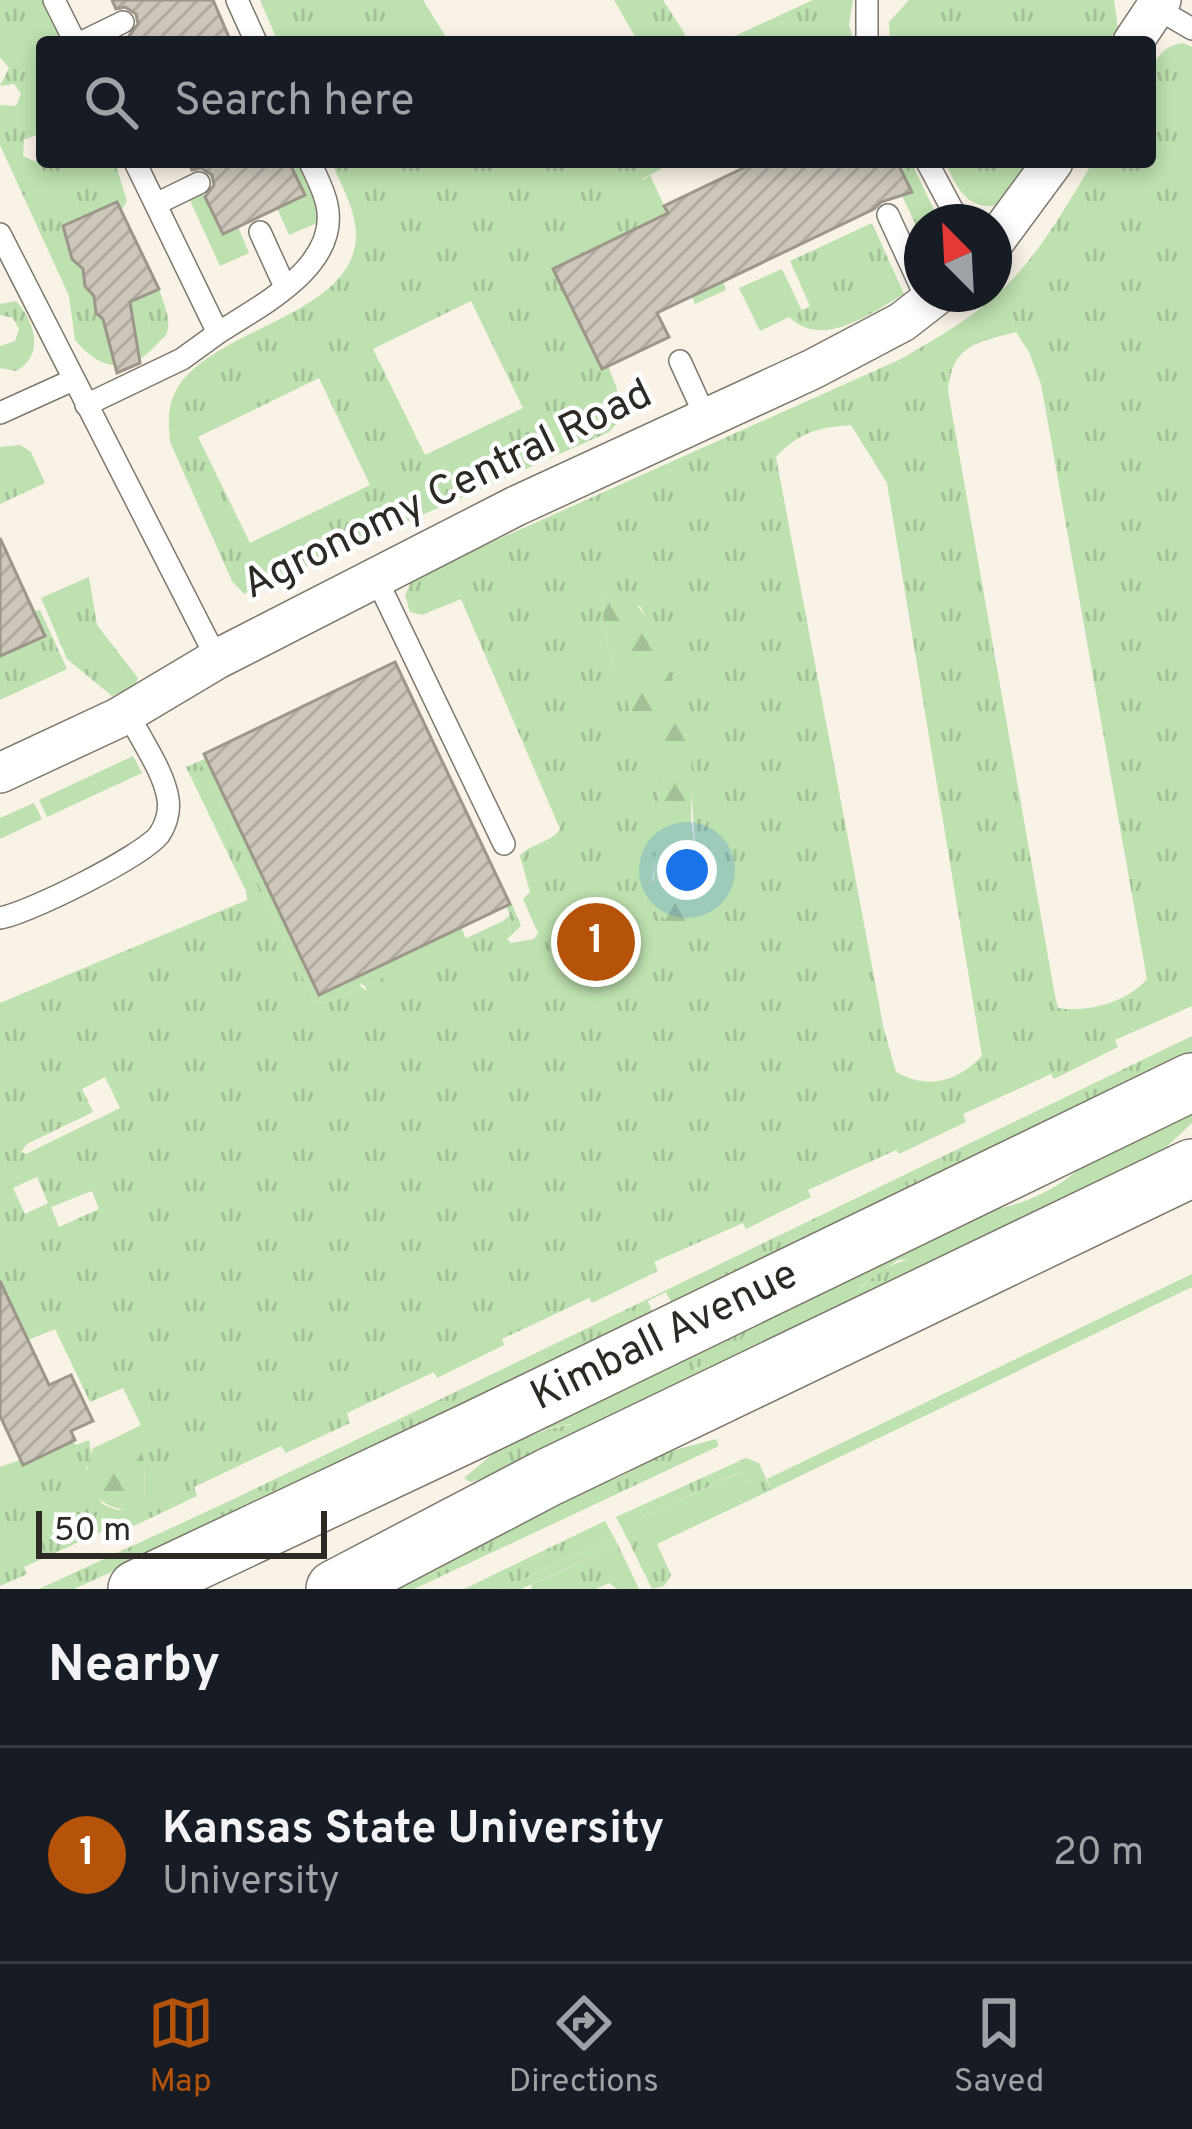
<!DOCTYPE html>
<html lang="en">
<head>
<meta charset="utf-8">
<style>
  :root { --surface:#171b24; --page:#20242c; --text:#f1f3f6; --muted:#9ea1a6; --line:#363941; --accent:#b45309 }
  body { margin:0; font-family:Overpass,sans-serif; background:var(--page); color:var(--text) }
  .compass { position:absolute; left:904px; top:204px; width:108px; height:108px; border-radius:50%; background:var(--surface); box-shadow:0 6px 18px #0003; rotate:336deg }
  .scale { position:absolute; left:36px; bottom:30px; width:291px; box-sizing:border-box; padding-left:12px; border:6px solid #2d2a26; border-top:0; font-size:33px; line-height:42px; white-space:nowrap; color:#2d2a26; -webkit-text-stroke:9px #fff; paint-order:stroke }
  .you { position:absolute; left:687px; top:870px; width:42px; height:42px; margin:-30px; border:9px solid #fff; border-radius:50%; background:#1a73e8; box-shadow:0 0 0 18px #1a73e833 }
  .badge { display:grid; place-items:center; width:78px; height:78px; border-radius:50%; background:var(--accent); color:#fff; font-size:39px; font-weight:700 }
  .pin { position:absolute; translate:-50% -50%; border:6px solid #fff; box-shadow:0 3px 12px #0006 }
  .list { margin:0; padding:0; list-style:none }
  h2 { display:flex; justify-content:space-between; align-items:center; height:156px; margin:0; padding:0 48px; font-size:51px }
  h2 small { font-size:39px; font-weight:400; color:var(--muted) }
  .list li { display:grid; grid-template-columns:78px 1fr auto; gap:36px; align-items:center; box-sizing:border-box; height:216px; padding:0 48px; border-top:3px solid var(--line) }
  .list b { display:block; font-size:45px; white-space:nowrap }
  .list p { margin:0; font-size:39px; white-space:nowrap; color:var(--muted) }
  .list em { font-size:39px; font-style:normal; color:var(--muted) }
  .icon { flex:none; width:66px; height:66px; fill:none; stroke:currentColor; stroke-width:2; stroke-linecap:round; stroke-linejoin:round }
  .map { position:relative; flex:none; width:1192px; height:1589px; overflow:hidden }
  .search { position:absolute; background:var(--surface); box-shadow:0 6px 18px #0003; left:36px; right:36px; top:36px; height:132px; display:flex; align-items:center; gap:30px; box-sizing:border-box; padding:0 42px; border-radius:12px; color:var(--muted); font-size:45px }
  .sheet { height:372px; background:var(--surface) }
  nav { display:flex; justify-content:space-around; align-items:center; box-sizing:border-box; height:168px; border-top:3px solid var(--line); background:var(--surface); font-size:33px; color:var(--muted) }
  nav a { display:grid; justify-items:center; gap:6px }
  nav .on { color:var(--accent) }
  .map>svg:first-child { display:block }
  .grass { fill:url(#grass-tufts); fill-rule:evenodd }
  .forest { fill:url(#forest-firs) }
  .green { fill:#bde1af }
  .building { fill:url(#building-hatch); stroke:#9c968b; stroke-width:3 }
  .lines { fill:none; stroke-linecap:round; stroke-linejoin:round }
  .service-casing { stroke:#7e786e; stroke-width:24 }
  .minor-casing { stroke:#7e786e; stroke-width:42 }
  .secondary-casing { stroke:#7e786e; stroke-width:60 }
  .service { stroke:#fff; stroke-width:21 }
  .minor { stroke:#fff; stroke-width:39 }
  .secondary { stroke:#fff; stroke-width:57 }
  .labels { text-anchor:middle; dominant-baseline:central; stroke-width:9; stroke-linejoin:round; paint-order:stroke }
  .street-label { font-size:42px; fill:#2d2a26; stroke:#fff }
</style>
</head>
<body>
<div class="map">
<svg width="1192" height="1589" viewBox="0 0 1192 1589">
  <defs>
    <pattern id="grass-tufts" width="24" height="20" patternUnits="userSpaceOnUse" patternTransform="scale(3)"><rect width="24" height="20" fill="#bde1af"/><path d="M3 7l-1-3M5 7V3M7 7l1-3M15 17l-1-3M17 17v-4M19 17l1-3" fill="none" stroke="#a3c196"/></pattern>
    <pattern id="forest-firs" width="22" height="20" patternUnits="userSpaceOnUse" patternTransform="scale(3)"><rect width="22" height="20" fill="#bde1af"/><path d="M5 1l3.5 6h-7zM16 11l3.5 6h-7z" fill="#a3c196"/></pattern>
    <pattern id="building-hatch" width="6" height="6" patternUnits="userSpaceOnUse" patternTransform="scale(3)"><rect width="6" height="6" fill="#ccc6bb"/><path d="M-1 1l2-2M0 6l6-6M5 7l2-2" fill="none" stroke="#b0aaa1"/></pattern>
  </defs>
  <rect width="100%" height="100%" fill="#f9f2e7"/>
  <path class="grass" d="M 0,0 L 47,0 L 66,42 L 42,42 L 42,138 L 36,135 L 24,140 L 23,156 L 34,161 L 42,158 L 42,162 L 115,162 L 127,201 L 121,211 L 139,298 L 159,289 C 162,300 170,315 168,327 C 167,338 164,336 158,343 C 131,374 102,373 75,340 L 69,296 L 0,145 L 0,105 L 16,106 L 21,94 L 14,84 L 0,86 L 9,68 L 0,57 Z
    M 260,0 L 423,0 L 449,42 L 278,42 Z
    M 614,0 L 663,0 L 690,42 L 638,42 Z
    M 813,0 L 853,0 L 849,25 L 854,42 L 722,42 Z
    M 909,0 L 1114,0 L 1118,28 L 1108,42 L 890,42 L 889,22 Z
    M 1183,43 L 1192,47 L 1192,1006 L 1115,1040 L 1118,1047 L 1054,1079 L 1051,1074 L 963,1114 L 966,1122 L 899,1154 L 896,1150 L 808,1190 L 811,1197 L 746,1229 L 743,1223 L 654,1262 L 658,1271 L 592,1303 L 589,1298 L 502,1339 L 504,1345 L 437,1378 L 434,1372 L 347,1413 L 350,1423 L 286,1453 L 281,1446 L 194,1487 L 197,1496 L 117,1534 L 112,1527 L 24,1567 L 27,1574 L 0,1586 L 0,1467 L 73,1441 L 76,1445 L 89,1440 L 92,1459 L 86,1469 L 102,1504 L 117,1510 L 144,1507 L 145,1465 L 138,1437 L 113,1439 L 141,1425 L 123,1388 L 90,1402 L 55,1329 L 28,1340 L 9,1300 L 0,1303 L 0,1003 L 247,900 L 246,891 L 186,767 L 200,761 L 314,1001 L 326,1004 L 361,987 L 367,991 L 365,986 L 503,921 L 510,915 L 506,906 L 512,904 L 521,926 L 507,939 L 511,943 L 534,939 L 538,933 L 523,899 L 530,892 L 520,856 C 530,843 552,843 560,829 L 461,599 L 422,615 L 410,612 L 405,595 L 414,577 L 901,359 C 933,340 966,322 994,297 C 1036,261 1065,208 1093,162 L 1150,162 C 1150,127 1134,48 1183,43 ZM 1016,332 L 1029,352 L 1041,384 L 1147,979 C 1128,1002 1087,1013 1058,1008 L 1055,996 L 948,391 C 952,345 975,343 1016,332 ZM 851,425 L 887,483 L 982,1056 C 957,1082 928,1090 896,1072 L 884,1030 L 776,457 C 798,433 819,427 851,425 ZM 605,591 L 641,607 L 673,687 L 687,736 L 699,894 L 652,881 C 657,850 663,809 656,778 C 642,717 593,655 605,591 ZM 105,1077 L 120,1108 L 26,1154 L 21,1152 L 27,1144 L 93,1112 L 82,1089 ZM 37,1177 L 48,1203 L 25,1214 L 13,1188 ZM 92,1191 L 99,1209 L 59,1227 L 51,1207 Z
    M 331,162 L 665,162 L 661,169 L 644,178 L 640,189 L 655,219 L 554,269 L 602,369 L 608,366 L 617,389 L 618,422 L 609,432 L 244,594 L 232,581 L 170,442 C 169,426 167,410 174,395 C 203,328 358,318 356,233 C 355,208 341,184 331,162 ZM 471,301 L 523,408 L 425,455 L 373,349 ZM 319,378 L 370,485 L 250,543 L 198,437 Z
    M 897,162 L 911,162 L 940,222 L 922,222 L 922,238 L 902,196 L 911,192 Z
    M 945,162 L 1029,162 L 1000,205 C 967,211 957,188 945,162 Z
    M 872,223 L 904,294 C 871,313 823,350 789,317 L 810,306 L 790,261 Z
    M 16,301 C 35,322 45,355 16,371 L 0,368 L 0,346 L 15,341 L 19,329 L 13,318 L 0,315 L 0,304 Z
    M 20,445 L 31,452 L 45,483 L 0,504 L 0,447 Z
    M 89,577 L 97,625 L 138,678 L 135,686 L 112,696 L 67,659 L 41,598 Z
    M 40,610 L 67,669 L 0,700 L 0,656 L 33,612 Z
    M 1192,1036 L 1192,1053 L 671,1302 L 666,1292 L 648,1301 L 652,1312 L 243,1512 L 74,1589 L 39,1589 L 236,1498 Z
    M 918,1257 L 943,1257 L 849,1302 C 868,1278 887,1263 918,1257 Z
    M 766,1315 C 739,1350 673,1390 627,1383 Z
    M 586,1422 L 599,1423 L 483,1479 L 480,1473 C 504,1440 547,1427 586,1422 Z
    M 716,1439 L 719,1446 L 414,1589 L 367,1589 L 613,1470 L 617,1478 L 633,1470 L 630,1462 Z
    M 746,1458 L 759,1463 L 771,1490 L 657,1544 L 671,1575 L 664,1586 L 652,1589 L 628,1540 L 747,1484 L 740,1472 L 643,1517 L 638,1507 Z
    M 605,1521 L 614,1537 L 502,1589 L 464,1589 Z
    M 618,1545 L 639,1589 L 617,1589 L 609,1583 L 596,1589 L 532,1589 L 531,1585 Z"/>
  <path class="forest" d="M 614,587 C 659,605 686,716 691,762 C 694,784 689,807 692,828 C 696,858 708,902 693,930 C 669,928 662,923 655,900 C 650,860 665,818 656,779 C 642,717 593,655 605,591 Z
    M 138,1436 L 145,1465 L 144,1508 C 116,1513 100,1505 84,1481 L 93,1448 L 113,1439 Z"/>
  <path class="green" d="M 289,162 L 303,162 L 325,208 L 319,222 L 289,235 L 277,208 L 304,195 Z
    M 650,175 L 703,290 L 723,281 L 726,290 L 695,304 L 640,189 L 640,183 Z
    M 202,190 L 223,233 L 238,227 L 249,253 L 220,266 L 188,196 Z
    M 782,269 L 802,311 L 760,331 L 739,288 Z
    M 133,756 L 142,773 L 47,817 L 39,800 Z
    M 206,758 L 319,995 L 461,927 L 466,939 L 365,986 L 360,983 L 361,987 L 326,1004 L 314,1001 L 200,761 Z
    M 34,803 L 42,819 L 0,839 L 0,818 Z
    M 1192,1103 L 1192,1123 L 1161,1152 L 943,1257 L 898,1260 L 864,1284 L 849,1302 L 599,1423 C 557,1420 505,1438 480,1473 L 483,1479 L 470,1482 L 464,1478 L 520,1431 L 627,1383 L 638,1384 L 696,1369 L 733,1347 L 766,1315 L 986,1211 C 1024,1205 1063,1188 1089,1159 Z
    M 1192,1274 L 1192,1287 L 771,1490 L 767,1479 Z
    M 741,1472 L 747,1485 L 628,1540 L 616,1517 L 638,1507 L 643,1517 Z
    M 614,1537 L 618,1545 L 521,1589 L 502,1589 Z"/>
  <path class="building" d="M 112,0 L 213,0 L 231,42 L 132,42 L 129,36 L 138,24 L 136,14 L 125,7 L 116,9 Z
    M 188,162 L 289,162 L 305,195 L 223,234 L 205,197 L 214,185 L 212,175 L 201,168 L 192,170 Z
    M 756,162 L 897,162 L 912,192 L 881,202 L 874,209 L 657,313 L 669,337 L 602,369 L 553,269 L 668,213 L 664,206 Z
    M 117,202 L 159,289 L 130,302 L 140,363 L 117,373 L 103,319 L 96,313 L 94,296 L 85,286 L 83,269 L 72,259 L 63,226 Z
    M 0,538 L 45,636 L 0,656 Z
    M 395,662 L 510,904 L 319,995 L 204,754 Z
    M 0,1281 L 49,1385 L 71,1375 L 93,1421 L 71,1431 L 75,1440 L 23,1465 L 0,1416 Z"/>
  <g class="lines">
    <g class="service-casing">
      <path id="service" d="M 54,0 L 75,42
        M 237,0 L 256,42
        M 1151,5 L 1192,29
        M 82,42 L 123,22
        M 867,42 L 867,0
        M 927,162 L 959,222
        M 156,204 L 199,183
        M 888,215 L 922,289
        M 260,232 L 285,287
        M 0,234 L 217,659
        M 218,333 C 259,306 340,267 327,205 C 324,190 316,176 310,162
        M 680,361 L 706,418
        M 86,405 L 182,359 L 218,333 L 135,162
        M 0,413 L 73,380
        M 377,580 L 504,844
        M 0,918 C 29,913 141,857 159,835 C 166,825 170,811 168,799 C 164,771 140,739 128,713"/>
    </g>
    <g class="minor-casing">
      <path id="minor" d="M 1133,42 L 1161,0
        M 994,242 L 1053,162
        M 0,773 L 118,718 L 217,659 L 516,506 L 813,369 L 902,322 L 938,294"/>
    </g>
    <g class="secondary-casing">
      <path id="secondary" d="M 137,1589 L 472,1431 L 1192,1082
        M 335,1589 L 549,1477 L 1192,1168"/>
    </g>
    <use href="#service" class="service"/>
    <use href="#minor" class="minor"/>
    <use href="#secondary" class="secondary"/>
  </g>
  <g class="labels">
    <g class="street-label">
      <text transform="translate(448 491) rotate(-26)">Agronomy Central Road</text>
      <text transform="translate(665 1337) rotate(-26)">Kimball Avenue</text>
    </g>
  </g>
</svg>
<svg class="compass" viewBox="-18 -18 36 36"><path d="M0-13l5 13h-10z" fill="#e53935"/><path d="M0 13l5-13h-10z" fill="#9ea1a6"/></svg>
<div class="scale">50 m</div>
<div class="you"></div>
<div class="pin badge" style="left:596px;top:942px">1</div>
<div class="search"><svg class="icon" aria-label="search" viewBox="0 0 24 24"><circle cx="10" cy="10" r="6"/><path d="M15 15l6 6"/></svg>Search here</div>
</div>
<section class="sheet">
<h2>Nearby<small></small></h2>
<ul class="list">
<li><span class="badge">1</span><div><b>Kansas State University</b><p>University</p></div><em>20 m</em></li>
</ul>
</section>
<nav>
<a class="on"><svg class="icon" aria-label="map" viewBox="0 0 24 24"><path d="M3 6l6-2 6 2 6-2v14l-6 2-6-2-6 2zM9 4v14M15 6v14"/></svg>Map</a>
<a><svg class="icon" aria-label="directions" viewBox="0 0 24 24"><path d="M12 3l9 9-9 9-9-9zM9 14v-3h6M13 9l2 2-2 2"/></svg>Directions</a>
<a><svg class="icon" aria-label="saved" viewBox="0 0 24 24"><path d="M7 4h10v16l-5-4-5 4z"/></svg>Saved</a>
</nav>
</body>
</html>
